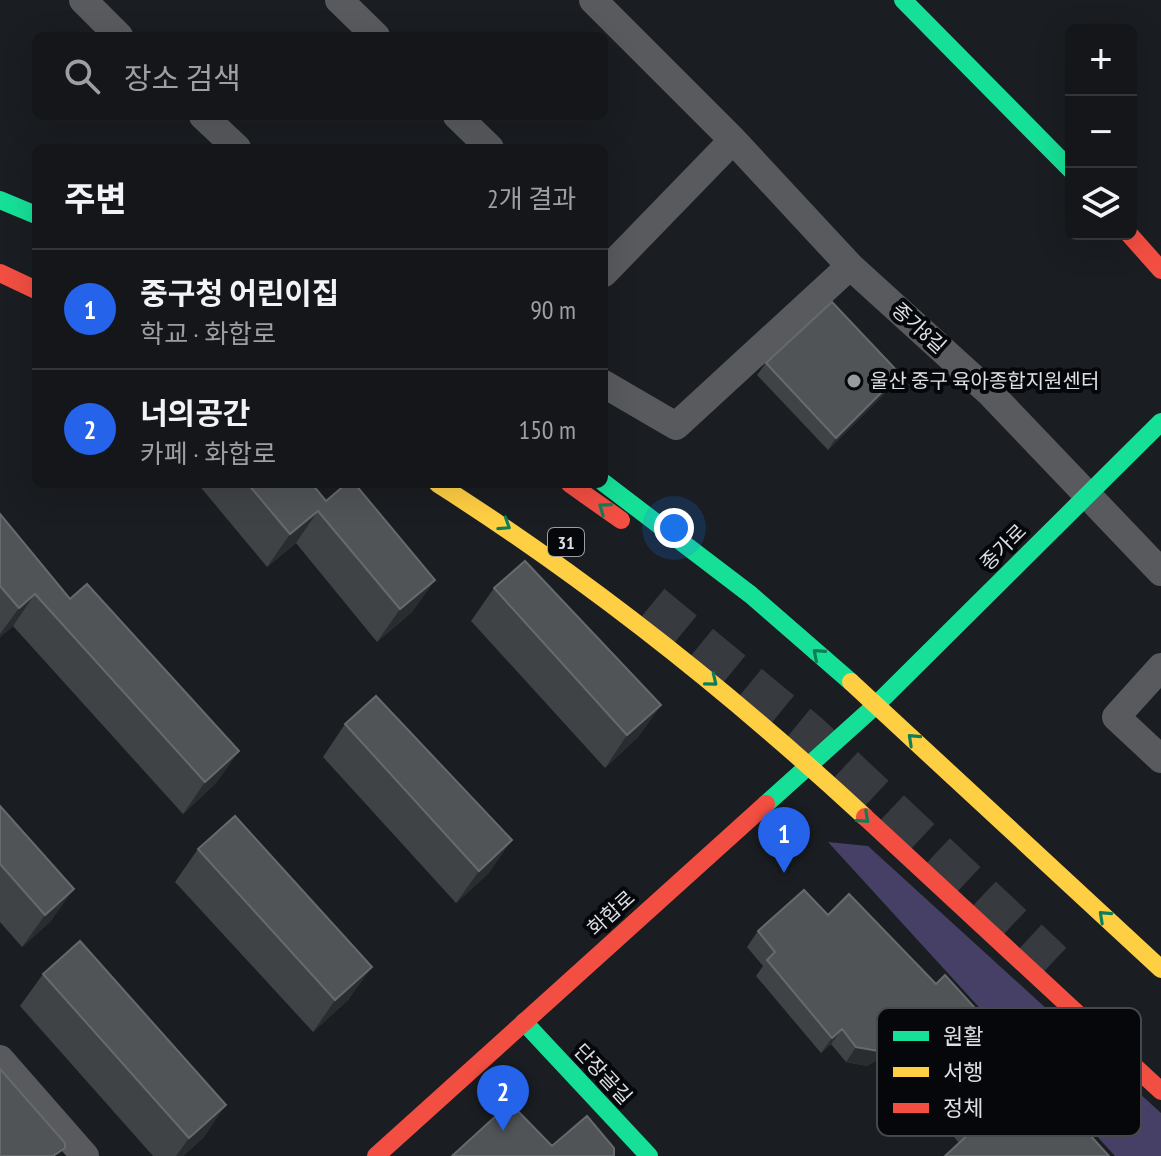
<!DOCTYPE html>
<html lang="ko">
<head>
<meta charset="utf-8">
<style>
  :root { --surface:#141619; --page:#212326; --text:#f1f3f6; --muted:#9d9fa2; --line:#333538; --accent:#2563eb }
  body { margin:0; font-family:"PT Sans Narrow","Noto Sans KR",sans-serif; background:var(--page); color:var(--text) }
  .controls { position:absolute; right:24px; top:24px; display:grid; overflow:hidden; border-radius:12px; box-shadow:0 8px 32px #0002 }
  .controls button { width:72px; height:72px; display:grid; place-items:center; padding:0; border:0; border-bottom:2px solid var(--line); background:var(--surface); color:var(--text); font:40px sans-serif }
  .you { position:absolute; left:674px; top:528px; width:28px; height:28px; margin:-20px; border:6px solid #fff; border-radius:50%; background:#1a73e8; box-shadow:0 0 0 12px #1a73e833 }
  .badge { display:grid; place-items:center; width:52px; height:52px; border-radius:50%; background:var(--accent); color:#fff; font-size:26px; font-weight:700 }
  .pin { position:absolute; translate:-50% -66px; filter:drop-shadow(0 2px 4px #0008) }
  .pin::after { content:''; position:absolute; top:42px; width:28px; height:24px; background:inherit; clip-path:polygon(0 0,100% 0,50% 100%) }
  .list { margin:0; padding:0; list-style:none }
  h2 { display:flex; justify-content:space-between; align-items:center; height:104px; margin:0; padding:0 32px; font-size:34px }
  h2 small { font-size:26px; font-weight:400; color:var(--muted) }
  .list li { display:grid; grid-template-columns:52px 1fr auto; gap:24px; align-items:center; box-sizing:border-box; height:120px; padding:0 32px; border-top:2px solid var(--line) }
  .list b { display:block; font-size:30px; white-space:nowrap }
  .list p { margin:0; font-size:26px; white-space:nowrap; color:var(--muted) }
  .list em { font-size:26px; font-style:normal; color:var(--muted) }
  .icon { flex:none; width:44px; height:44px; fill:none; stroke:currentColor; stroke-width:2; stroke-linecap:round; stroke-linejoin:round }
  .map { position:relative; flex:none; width:1161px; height:1156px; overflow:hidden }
  .search { position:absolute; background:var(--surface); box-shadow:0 8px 32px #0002; left:32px; top:32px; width:576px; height:88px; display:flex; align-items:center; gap:20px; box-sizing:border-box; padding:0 28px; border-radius:12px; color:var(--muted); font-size:30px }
  .panel { position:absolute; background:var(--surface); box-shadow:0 8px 32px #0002; left:32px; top:144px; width:576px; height:344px; border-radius:12px }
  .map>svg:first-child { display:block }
  .forest { fill:#464066 }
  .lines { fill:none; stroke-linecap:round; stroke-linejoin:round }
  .primary-tunnel { stroke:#373a3e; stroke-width:42; stroke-dasharray:42 21; stroke-linecap:butt }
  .street { stroke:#585a5d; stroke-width:28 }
  .fast { stroke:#16e098; stroke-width:18 }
  .slow { stroke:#ffcf43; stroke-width:18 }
  .jam { stroke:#f24e42; stroke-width:18 }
  .wall { fill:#404346 }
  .shaded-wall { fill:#2a2d30 }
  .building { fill:#515457; stroke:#666a6d; stroke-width:2 }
  .oneway { stroke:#0e7e58 }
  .poi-dot { fill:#989ca0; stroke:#05070a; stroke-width:3 }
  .labels { text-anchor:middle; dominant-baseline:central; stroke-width:8; stroke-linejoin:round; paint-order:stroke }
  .shield { fill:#05070a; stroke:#9c9fa3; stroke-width:2 }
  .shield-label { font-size:18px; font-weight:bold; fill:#dce0e5 }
  .street-label { font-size:20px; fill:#dce0e5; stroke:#05070a }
  .poi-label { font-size:20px; fill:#dce0e5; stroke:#05070a; text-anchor:start }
  .key { fill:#05070a; stroke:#46484c; stroke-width:2 }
  .key-label { font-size:22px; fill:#dce0e5 }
</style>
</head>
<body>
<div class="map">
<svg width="1161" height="1156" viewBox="0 0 1161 1156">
  <rect width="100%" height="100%" fill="#1a1d21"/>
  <path class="forest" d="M 828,842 L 868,846 L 1161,1113 L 1161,1156 L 1115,1156 Z"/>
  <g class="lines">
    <path class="primary-tunnel" d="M 651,605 L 808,734 L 1052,963"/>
    <path class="street" d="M 83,0 L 119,36
      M 339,0 L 376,36
      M 593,0 L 733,140 L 850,266 L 991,394 L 1161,572
      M 203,116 L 237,148
      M 457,116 L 490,148
      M 604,273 L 733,140
      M 604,384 L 676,426 L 850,266
      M 1161,667 L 1116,717 L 1161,759
      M 0,1059 L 85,1156"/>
    <path class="fast" d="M 903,0 L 1071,170
      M 0,200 L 36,215
      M 604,483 L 751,595 L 851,682
      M 766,804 L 876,705 L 1161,422
      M 524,1022 L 649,1156"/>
    <path class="slow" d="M 438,484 C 592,582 731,693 865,817
      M 851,682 L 1161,969"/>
    <path class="jam" d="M 1129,234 L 1161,270
      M 0,273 L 36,290
      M 570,484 L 621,520
      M 865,817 L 1161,1091
      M 376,1156 L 766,804"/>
  </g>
  <path class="wall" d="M 766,363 L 892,386 L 828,450 L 757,375 Z
    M 198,484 L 312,484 L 326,501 L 435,580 L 412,612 L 377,642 L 296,543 L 267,567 Z
    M 0,514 L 70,599 L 239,751 L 216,783 L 183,814 L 13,626 L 0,637 Z
    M 494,588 L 661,705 L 638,737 L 605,768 L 471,621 Z
    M 345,724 L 489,873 L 456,903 L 323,757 Z
    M 0,806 L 51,921 L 22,947 L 0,922 Z
    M 198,849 L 349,999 L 313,1032 L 175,882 Z
    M 828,915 L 936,984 L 1109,1156 L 959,1143 L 884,1056 L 867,1066 L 846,1062 L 831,1044 L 821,1053 L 756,976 L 763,966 L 747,947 L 758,931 Z
    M 43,974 L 204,1137 L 183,1156 L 153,1156 L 20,1006 Z"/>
  <path class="shaded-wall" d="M 900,374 L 892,386 L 828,450 L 836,438 Z
    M 318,511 L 296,543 L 267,567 L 290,534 Z
    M 435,580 L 412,612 L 377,642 L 400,609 Z
    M 35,594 L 13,626 L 0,637 L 0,634 L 19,608 Z
    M 661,705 L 638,737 L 605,768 L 627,735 Z
    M 239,751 L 216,783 L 183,814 L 205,782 Z
    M 512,840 L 489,873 L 456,903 L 479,871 Z
    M 74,889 L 51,921 L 22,947 L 45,915 Z
    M 372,967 L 349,999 L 313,1032 L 335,1000 Z
    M 842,1029 L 831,1044 L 821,1053 L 832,1038 Z
    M 895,1041 L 884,1056 L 867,1066 L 846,1062 L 856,1047 Z
    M 226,1105 L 204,1137 L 183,1156 L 176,1156 L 189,1138 Z"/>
  <path class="building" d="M 832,302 L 900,374 L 836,438 L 766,363 Z
    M 248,484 L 312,484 L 326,501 L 346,484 L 355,484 L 435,580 L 400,609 L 318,511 L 290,534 Z
    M 0,514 L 70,599 L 87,584 L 239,751 L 205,782 L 35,594 L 19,608 L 0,586 Z
    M 525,561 L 661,705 L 627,735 L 494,588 Z
    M 376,696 L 512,840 L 479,871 L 345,724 Z
    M 0,806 L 74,889 L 45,915 L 0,864 Z
    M 235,816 L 372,967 L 335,1000 L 198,849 Z
    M 804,890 L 828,915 L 849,894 L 936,984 L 945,975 L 1109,1156 L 945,1156 L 972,1131 L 895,1041 L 878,1051 L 856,1047 L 842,1029 L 832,1038 L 767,960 L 775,952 L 758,931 Z
    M 80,941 L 226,1105 L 189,1138 L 43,974 Z
    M 0,1069 L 65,1143 L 65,1148 L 53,1156 L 0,1156 Z
    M 510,1103 L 552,1146 L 587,1116 L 614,1148 L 614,1156 L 452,1156 Z"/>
  <defs><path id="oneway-chevron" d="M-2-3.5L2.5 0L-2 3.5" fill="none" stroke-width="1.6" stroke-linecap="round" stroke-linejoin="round" transform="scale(2)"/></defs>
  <g class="oneway">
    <use href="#oneway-chevron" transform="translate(604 508) rotate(-144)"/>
    <use href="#oneway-chevron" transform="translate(505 525) rotate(33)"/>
    <use href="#oneway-chevron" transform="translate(818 654) rotate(-139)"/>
    <use href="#oneway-chevron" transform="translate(712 681) rotate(39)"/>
    <use href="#oneway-chevron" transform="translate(913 739) rotate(-137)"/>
    <use href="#oneway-chevron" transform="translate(864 818) rotate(43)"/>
    <use href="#oneway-chevron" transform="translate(1104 916) rotate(-137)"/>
  </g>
  <circle class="poi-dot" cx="854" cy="381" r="8"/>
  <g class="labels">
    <rect class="shield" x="548" y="528" width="36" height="28" rx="6"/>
    <g class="shield-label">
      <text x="566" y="542">31</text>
    </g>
    <g class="street-label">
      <text transform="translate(919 328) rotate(42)">종가8길</text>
      <text transform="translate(1003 547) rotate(-45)">종가로</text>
      <text transform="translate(611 913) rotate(-42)">화합로</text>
      <text transform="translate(603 1074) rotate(47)">단장골길</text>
    </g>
    <g class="poi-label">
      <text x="870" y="381">울산 중구 육아종합지원센터</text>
    </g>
  </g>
  <rect x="877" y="1008" width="264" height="128" rx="12" class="key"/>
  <rect x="893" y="1031" width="36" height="10" fill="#16e098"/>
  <rect x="893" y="1067" width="36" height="10" fill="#ffcf43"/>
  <rect x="893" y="1103" width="36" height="10" fill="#f24e42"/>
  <g class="key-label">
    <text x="943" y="1044">원활</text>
    <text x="943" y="1080">서행</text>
    <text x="943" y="1116">정체</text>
  </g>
</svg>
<div class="controls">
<button>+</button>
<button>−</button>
<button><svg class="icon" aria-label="layers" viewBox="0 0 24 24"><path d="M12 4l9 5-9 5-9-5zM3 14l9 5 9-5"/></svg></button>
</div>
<div class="you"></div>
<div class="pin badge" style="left:784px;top:873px">1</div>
<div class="pin badge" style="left:503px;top:1131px">2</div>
<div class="search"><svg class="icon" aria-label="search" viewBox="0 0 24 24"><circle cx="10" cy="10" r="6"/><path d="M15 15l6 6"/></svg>장소 검색</div>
<section class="panel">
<h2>주변<small>2개 결과</small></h2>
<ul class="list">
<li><span class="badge">1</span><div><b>중구청 어린이집</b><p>학교 · 화합로</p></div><em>90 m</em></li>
<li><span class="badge">2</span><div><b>너의공간</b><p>카페 · 화합로</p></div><em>150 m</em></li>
</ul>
</section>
</div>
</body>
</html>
